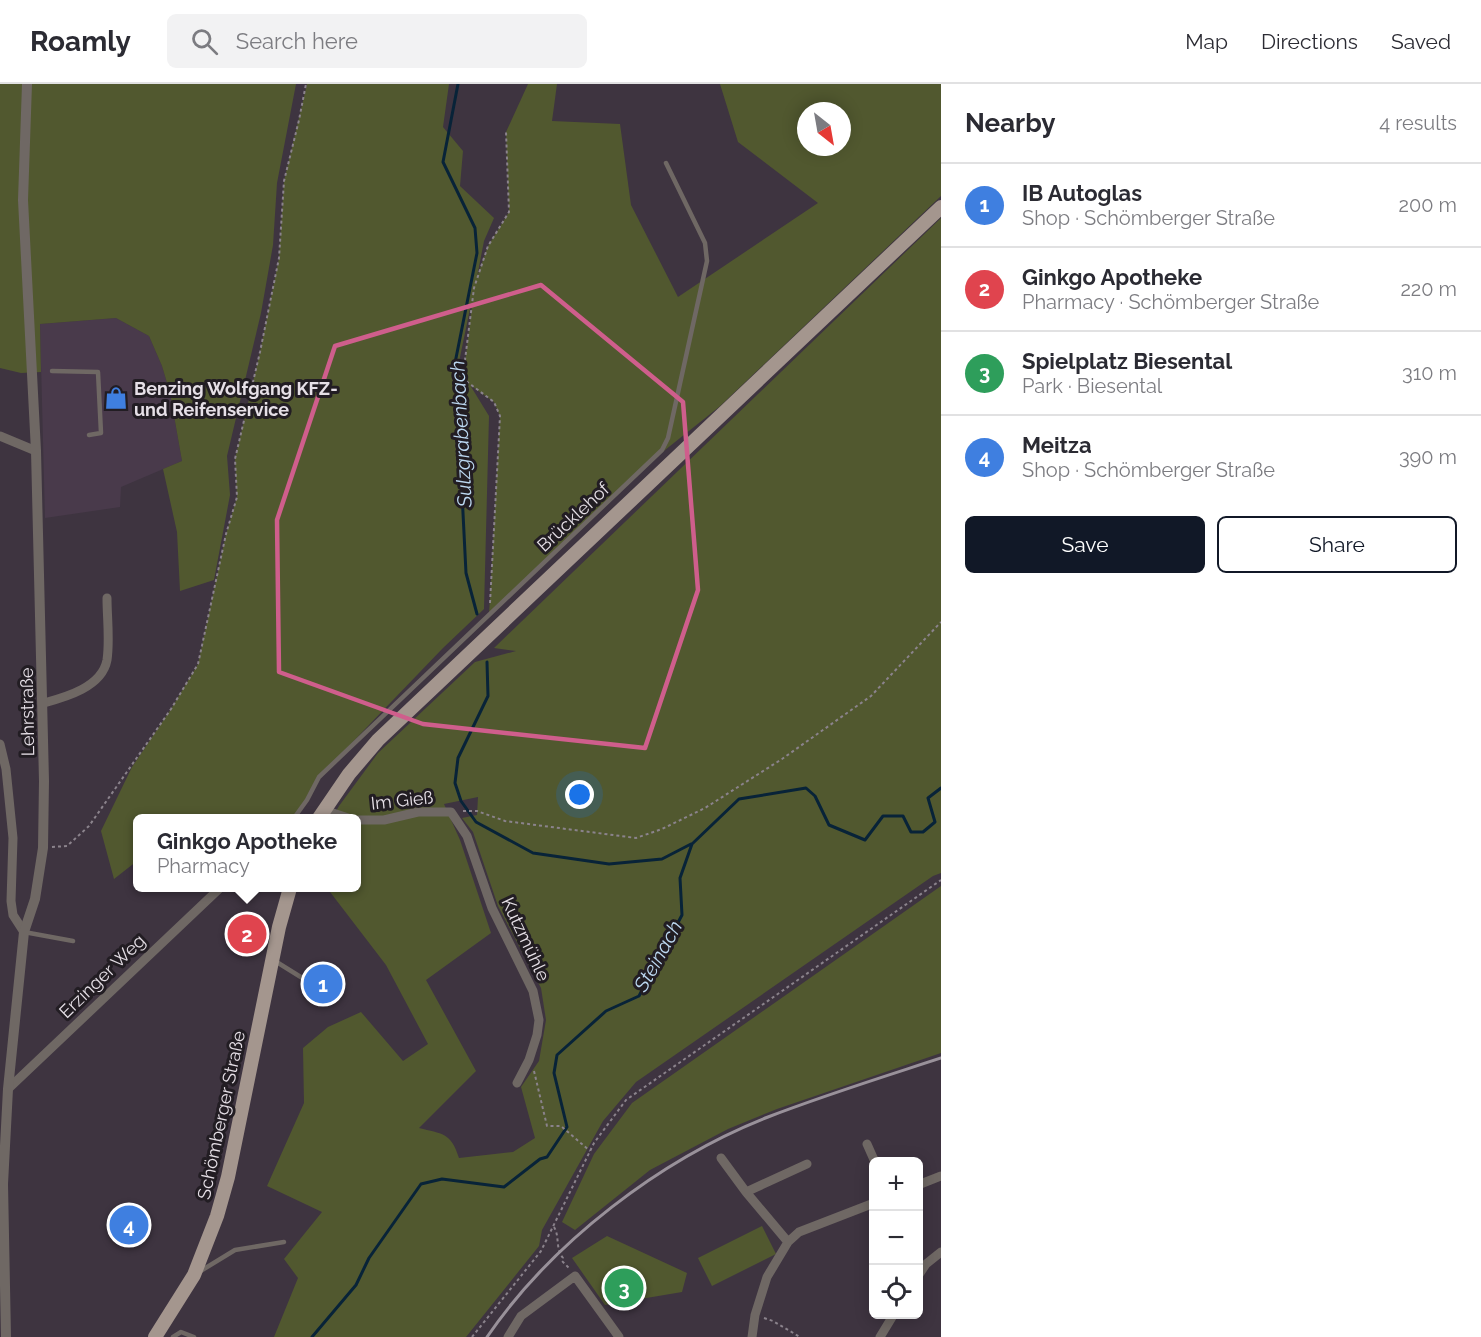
<!DOCTYPE html>
<html lang="en">
<head>
<meta charset="utf-8">
<style>
  :root { --surface:#fff; --page:#f2f2f3; --text:#2b2b33; --muted:#7c7c81; --line:#e1e1e2; --accent:#111827 }
  body { margin:0; font-family:Raleway,sans-serif; background:var(--page); color:var(--text) }
  .controls { position:absolute; right:18px; bottom:18px; display:grid; overflow:hidden; border-radius:9px; box-shadow:0 3px 15px #0003 }
  .controls button { width:54px; height:54px; display:grid; place-items:center; padding:0; border:0; border-bottom:2px solid var(--line); background:var(--surface); color:var(--text); font:30px sans-serif }
  .compass { position:absolute; left:797px; top:18px; width:54px; height:54px; border-radius:50%; background:var(--surface); box-shadow:0 3px 15px #0003; rotate:149deg }
  .you { position:absolute; left:580px; top:711px; width:21px; height:21px; margin:-15px; border:4px solid #fff; border-radius:50%; background:#1a73e8; box-shadow:0 0 0 9px #1a73e833 }
  .badge { display:grid; place-items:center; width:39px; height:39px; border-radius:50%; background:var(--accent); color:#fff; font-size:20px; font-weight:700 }
  .pin { position:absolute; translate:-50% -50%; border:3px solid #fff; box-shadow:0 2px 6px #0006 }
  .popup { position:absolute; left:133px; top:730px; width:228px; height:78px; box-sizing:border-box; display:grid; place-content:center; border-radius:9px; background:var(--surface); filter:drop-shadow(0 2px 4px #0005); font-size:20px; white-space:nowrap; color:var(--muted) }
  .popup b { font-size:22px; color:var(--text) }
  .popup::after { content:''; position:absolute; left:50%; top:100%; margin-left:-12px; border:12px solid transparent; border-top-color:var(--surface) }
  .list { margin:0; padding:0; list-style:none }
  h2 { display:flex; justify-content:space-between; align-items:center; height:78px; margin:0; padding:0 24px; font-size:26px }
  h2 small { font-size:20px; font-weight:400; color:var(--muted) }
  .list li { display:grid; grid-template-columns:39px 1fr auto; gap:18px; align-items:center; box-sizing:border-box; height:84px; padding:0 24px; border-top:2px solid var(--line) }
  .list b { display:block; font-size:22px; white-space:nowrap }
  .list p { margin:0; font-size:20px; white-space:nowrap; color:var(--muted) }
  .list em { font-size:20px; font-style:normal; color:var(--muted) }
  .actions { display:flex; gap:12px; padding:18px 24px }
  .actions a { flex:1; padding:14px 0; border:2px solid var(--accent); border-radius:9px; text-align:center; font-size:21px; color:var(--accent) }
  .actions .main { background:var(--accent); color:#fff }
  .icon { flex:none; width:33px; height:33px; fill:none; stroke:currentColor; stroke-width:2; stroke-linecap:round; stroke-linejoin:round }
  .map { position:relative; flex:none; width:941px; height:1253px; overflow:hidden }
  header { display:flex; align-items:center; gap:36px; box-sizing:border-box; height:84px; padding:0 30px; background:var(--surface); border-bottom:2px solid var(--line) }
  header strong { font-size:28px }
  nav { display:flex; gap:33px; margin-inline-start:auto; font-size:21px }
  .search { width:420px; height:54px; background:var(--page); display:flex; align-items:center; gap:15px; box-sizing:border-box; padding:0 21px; border-radius:9px; color:var(--muted); font-size:22px }
  main { display:flex }
  aside { flex:1; background:var(--surface) }
  .map>svg:first-child { display:block }
  .built { fill:#493a4b }
  .green { fill:#51582f; fill-rule:evenodd }
  .lines { fill:none; stroke-linecap:round; stroke-linejoin:round }
  .stream { stroke:#082338; stroke-width:3 }
  .path { stroke:#8b838c; stroke-width:2; stroke-dasharray:3 3; stroke-linecap:butt }
  .service { stroke:#6f6864; stroke-width:4.5 }
  .minor { stroke:#6f6864; stroke-width:9 }
  .tertiary { stroke:#6f6864; stroke-width:10 }
  .primary { stroke:#a4968e; stroke-width:14 }
  .rail { stroke:#99919a; stroke-width:3 }
  .marked { fill:none; stroke:#cf5e8c; stroke-width:4.5; stroke-linejoin:round }
  .labels { text-anchor:middle; dominant-baseline:central; stroke-width:6; stroke-linejoin:round; paint-order:stroke }
  .poi-label { font-size:18px; font-weight:bold; fill:#e6e0e7; stroke:#221d23; text-anchor:start }
  .street-label { font-size:18px; fill:#e6e0e7; stroke:#221d23 }
  .water-label { font-size:20px; font-style:italic; fill:#bcd8f1; stroke:#221d23 }
</style>
</head>
<body>
<header>
<strong>Roamly</strong>
<div class="search"><svg class="icon" aria-label="search" viewBox="0 0 24 24"><circle cx="10" cy="10" r="6"/><path d="M15 15l6 6"/></svg>Search here</div>
<nav><a>Map</a><a>Directions</a><a>Saved</a></nav>
</header>
<main>
<div class="map">
<svg width="941" height="1253" viewBox="0 0 941 1253">
  <rect width="100%" height="100%" fill="#3e3440"/>
  <path class="built" d="M 116,234 L 149,252 L 162,282 L 170,309 L 182,377 L 121,403 L 120,423 L 45,434 L 40,240 Z"/>
  <path class="green" d="M 0,0 L 296,0 L 277,99 L 273,161 L 261,229 L 227,372 L 230,411 L 214,496 L 180,507 L 177,448 L 163,385 L 182,377 L 170,309 L 162,282 L 149,252 L 116,234 L 40,240 L 41,288 L 21,289 L 0,284 Z
    M 307,0 L 449,0 L 443,43 L 463,67 L 460,102 L 494,134 L 484,157 L 477,193 L 488,162 L 509,128 L 506,48 L 528,0 L 557,0 L 552,37 L 620,40 L 631,121 L 678,213 L 818,119 L 738,58 L 720,0 L 941,0 L 941,112 L 719,323 L 655,374 L 489,531 L 500,332 L 494,318 L 470,301 L 489,332 L 484,525 L 443,564 L 319,693 L 295,734 L 138,734 L 137,777 L 114,795 L 101,747 L 132,683 L 171,625 L 198,580 L 226,450 L 237,413 L 235,375 L 260,268 L 279,174 L 284,97 ZM 806,27 L 842,27 L 842,63 L 806,63 ZM 471,220 L 472,221 L 464,287 L 459,278 Z
    M 941,134 L 941,789 L 933,792 L 636,998 L 603,1037 L 542,1146 L 539,1162 L 466,1253 L 274,1253 L 298,1194 L 284,1175 L 322,1128 L 267,1102 L 304,1019 L 303,964 L 328,943 L 361,928 L 403,977 L 428,960 L 386,881 L 327,804 L 356,804 L 356,734 L 332,734 L 339,722 L 378,669 L 475,578 L 516,567 L 494,564 ZM 478,713 L 477,731 L 462,734 L 473,748 L 498,822 L 541,904 L 546,936 L 539,977 L 521,1003 L 535,1054 L 513,1068 L 459,1074 C 451,1048 442,1050 419,1044 L 476,987 L 426,896 L 491,849 L 460,756 L 444,720 Z
    M 941,802 L 941,969 L 777,1025 L 728,1045 L 650,1086 L 575,1146 L 562,1138 L 594,1070 L 632,1019 Z
    M 762,1142 L 776,1170 L 712,1202 L 698,1174 Z
    M 607,1152 L 687,1189 L 682,1208 L 605,1221 L 572,1174 Z"/>
  <g class="lines">
    <path class="stream" d="M 458,0 L 443,78 L 475,144 L 477,169 L 455,279 L 462,325 L 461,389 L 466,489 L 477,530
      M 487,578 L 488,612 L 458,674 L 455,699 L 461,717 L 476,738 L 533,769 L 609,780 L 662,775 L 691,760
      M 312,1253 L 356,1201 L 369,1174 L 421,1100 L 442,1095 L 504,1103 L 540,1075 L 547,1073 L 567,1043 L 554,989 L 557,971 L 606,927 L 639,912 L 682,831 L 680,794 L 692,760 L 739,715 L 806,704 L 815,712 L 829,741 L 865,756 L 883,732 L 903,732 L 911,748 L 923,748 L 935,738 L 928,714 L 941,704"/>
    <path class="path" d="M 490,519 L 500,332 L 494,318 L 466,297 L 464,284 L 474,204 L 488,162 L 509,128 L 506,48
      M 463,727 L 477,727 L 505,737 L 636,754 L 662,745 L 705,724 L 782,675 L 871,612 L 941,538
      M 52,763 L 67,762 L 89,742 L 171,625 L 198,580 L 226,450 L 237,413 L 235,375 L 260,268 L 279,174 L 284,97 L 299,36 L 306,0
      M 534,987 L 547,1042 L 561,1042 L 590,1067
      M 554,1143 C 560,1153 555,1164 563,1174 L 562,1177 L 570,1185
      M 764,1234 L 773,1237 L 800,1253
      M 472,1253 L 541,1167 L 594,1059 L 626,1016 L 941,796"/>
    <path class="service" d="M 52,287 L 98,288 L 101,349 L 89,351
      M 294,734 L 307,716 L 319,693 L 662,366 L 668,354 L 707,177 L 705,159 L 666,79
      M 24,848 L 73,857
      M 275,877 L 320,905
      M 199,1188 L 235,1166 L 284,1158
      M 173,1253 L 181,1248 L 194,1253"/>
    <path class="minor" d="M 0,352 L 36,367
      M 44,619 C 66,613 102,603 107,576 C 110,556 107,534 107,514
      M 0,660 L 6,685 L 13,754 L 11,817 L 13,831 L 24,848
      M 324,726 L 348,734
      M 356,736 L 384,736 L 418,728 L 451,728 L 467,752 L 492,824 L 533,907 L 539,936 L 537,951 L 529,976 L 517,999
      M 8,1005 L 220,804
      M 867,1060 L 875,1078
      M 721,1074 L 746,1108
      M 918,1101 L 941,1092
      M 788,1158 L 746,1108 L 807,1080
      M 918,1192 L 926,1180 L 941,1168
      M 508,1253 L 521,1232 L 575,1192 L 619,1253
      M 752,1253 L 755,1231 L 767,1193 L 788,1158 L 799,1148 L 874,1119
      M 880,1253 L 894,1230"/>
    <path class="tertiary" d="M 6,1253 L 3,1100 L 8,1005 L 24,848 L 35,815 L 43,764 L 44,697 L 36,367 L 23,116 L 27,0"/>
    <path class="primary" d="M 319,734 L 349,690 L 378,656 L 941,123
      M 155,1253 L 194,1191 L 217,1132 L 228,1093 L 279,843 L 290,804"/>
    <path class="rail" d="M 487,1253 C 552,1158 661,1075 768,1033 C 825,1011 883,993 941,974"/>
  </g>
  <path class="marked" d="M 541,201 L 683,318 L 698,506 L 645,664 L 423,640 L 279,588 L 277,436 L 335,262 Z"/>
  <defs>
    <g id="shop-bare" transform="scale(1.8)"><path d="M-5-2.5h2.3a2.7 3.5 0 0 1 5.4 0H5L5.5 6h-11ZM-1.5-2.5h3a1.5 2.3 0 0 0-3 0Z" fill="#3f7fe0" stroke="#221d23" stroke-width="2.5" paint-order="stroke"/></g>
  </defs>
  <g fill-rule="evenodd">
    <use href="#shop-bare" x="116" y="314"/>
  </g>
  <g class="labels">
    <g class="poi-label">
      <text x="134" y="304">Benzing Wolfgang KFZ-<tspan x="134" dy="21">und Reifenservice</tspan></text>
    </g>
    <g class="street-label">
      <text transform="translate(573 433) rotate(-43)">Brücklehof</text>
      <text transform="translate(27 628) rotate(-91)">Lehrstraße</text>
      <text transform="translate(402 716) rotate(-6)">Im Gieß</text>
      <text transform="translate(526 855) rotate(65)">Kutzmühle</text>
      <text transform="translate(102 892) rotate(-44)">Erzinger Weg</text>
      <text transform="translate(221 1031) rotate(-78)">Schömberger Straße</text>
    </g>
    <g class="water-label">
      <text transform="translate(461 350) rotate(-93)">Sulzgrabenbach</text>
      <text transform="translate(658 872) rotate(-61)">Steinach</text>
    </g>
  </g>
</svg>
<div class="controls">
<button>+</button>
<button>−</button>
<button><svg class="icon" aria-label="locate" viewBox="0 0 24 24"><circle cx="12" cy="12" r="6"/><path d="M12 2v4M12 18v4M2 12h4M18 12h4"/></svg></button>
</div>
<svg class="compass" viewBox="-18 -18 36 36"><path d="M0-13l5 13h-10z" fill="#e53935"/><path d="M0 13l5-13h-10z" fill="#7c7c81"/></svg>
<div class="you"></div>
<div class="pin badge" style="left:323px;top:900px;background:#3f7fe0">1</div>
<div class="pin badge" style="left:247px;top:850px;background:#e0444e">2</div>
<div class="popup"><b>Ginkgo Apotheke</b>Pharmacy</div>
<div class="pin badge" style="left:624px;top:1204px;background:#2e9e5b">3</div>
<div class="pin badge" style="left:129px;top:1141px;background:#3f7fe0">4</div>
</div>
<aside>
<h2>Nearby<small>4 results</small></h2>
<ul class="list">
<li><span class="badge" style="background:#3f7fe0">1</span><div><b>IB Autoglas</b><p>Shop · Schömberger Straße</p></div><em>200 m</em></li>
<li><span class="badge" style="background:#e0444e">2</span><div><b>Ginkgo Apotheke</b><p>Pharmacy · Schömberger Straße</p></div><em>220 m</em></li>
<li><span class="badge" style="background:#2e9e5b">3</span><div><b>Spielplatz Biesental</b><p>Park · Biesental</p></div><em>310 m</em></li>
<li><span class="badge" style="background:#3f7fe0">4</span><div><b>Meitza</b><p>Shop · Schömberger Straße</p></div><em>390 m</em></li>
</ul>
<div class="actions"><a class="main">Save</a><a>Share</a></div>
</aside>
</main>
</body>
</html>
